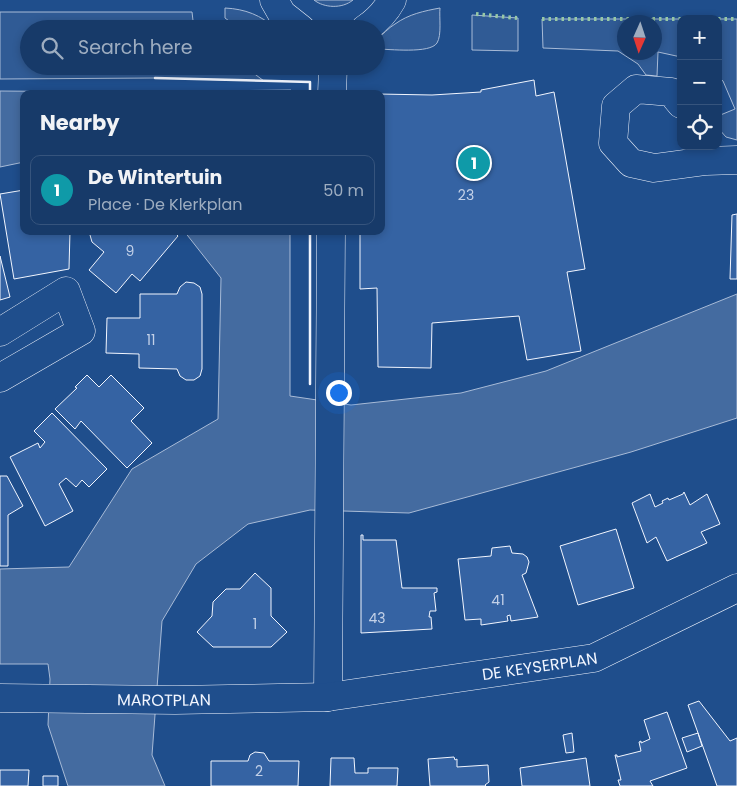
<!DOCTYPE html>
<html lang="en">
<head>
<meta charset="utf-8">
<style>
  :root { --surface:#173a69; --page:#20416f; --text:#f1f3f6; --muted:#9eadc0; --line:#36547d; --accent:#8bbbb9 }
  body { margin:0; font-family:Poppins,sans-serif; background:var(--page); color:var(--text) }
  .controls { position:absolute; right:15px; top:15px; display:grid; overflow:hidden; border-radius:10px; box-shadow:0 2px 8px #0003 }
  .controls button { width:45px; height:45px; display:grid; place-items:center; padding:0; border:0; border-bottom:1px solid var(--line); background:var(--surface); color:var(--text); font:25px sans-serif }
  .compass { position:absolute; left:617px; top:15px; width:45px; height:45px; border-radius:50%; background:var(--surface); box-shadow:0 2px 8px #0003; rotate:183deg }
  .you { position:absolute; left:338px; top:392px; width:18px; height:18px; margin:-12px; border:4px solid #fff; border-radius:50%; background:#1a73e8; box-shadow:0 0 0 8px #1a73e833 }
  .badge { display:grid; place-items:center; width:32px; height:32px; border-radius:50%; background:var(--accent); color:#fff; font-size:16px; font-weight:700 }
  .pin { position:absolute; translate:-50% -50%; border:2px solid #fff; box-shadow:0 1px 5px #0006 }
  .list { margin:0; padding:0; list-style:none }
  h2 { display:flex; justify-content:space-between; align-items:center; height:65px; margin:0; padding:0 20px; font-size:21px }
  h2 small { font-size:16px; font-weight:400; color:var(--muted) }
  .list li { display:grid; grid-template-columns:32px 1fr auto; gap:15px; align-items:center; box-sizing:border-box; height:70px; margin:0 10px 10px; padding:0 10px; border:1px solid var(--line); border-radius:10px }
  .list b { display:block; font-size:19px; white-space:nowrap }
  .list p { margin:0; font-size:16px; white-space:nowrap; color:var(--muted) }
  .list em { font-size:16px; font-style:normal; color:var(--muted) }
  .icon { flex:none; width:28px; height:28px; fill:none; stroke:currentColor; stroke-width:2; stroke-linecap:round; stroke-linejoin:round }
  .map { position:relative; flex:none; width:737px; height:786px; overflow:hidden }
  .search { position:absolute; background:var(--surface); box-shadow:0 2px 8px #0003; left:20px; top:20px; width:365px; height:55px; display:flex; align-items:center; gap:12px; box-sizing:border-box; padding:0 18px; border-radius:28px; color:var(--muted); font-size:19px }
  .panel { position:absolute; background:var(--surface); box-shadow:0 2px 8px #0003; left:20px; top:90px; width:365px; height:145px; border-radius:10px }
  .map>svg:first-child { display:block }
  .green { fill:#305b95; stroke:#a8bbd7; fill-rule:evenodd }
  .water { fill:#446ba0; stroke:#a8bbd7 }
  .building { fill:#3563a3; stroke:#f2f6ff }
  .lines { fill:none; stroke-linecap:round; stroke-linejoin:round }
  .street-casing { stroke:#f2f6ff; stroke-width:29 }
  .secondary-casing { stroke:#f2f6ff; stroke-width:29 }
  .street { stroke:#1f4e8c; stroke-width:28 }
  .secondary { stroke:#1f4e8c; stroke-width:28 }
  .hedge { stroke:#97c8a6; stroke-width:4; stroke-dasharray:2.5 4; stroke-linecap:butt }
  .wall { stroke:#f2f6ff; stroke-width:2.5 }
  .labels { text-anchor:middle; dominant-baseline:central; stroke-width:4; stroke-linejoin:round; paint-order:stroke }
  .number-label { font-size:14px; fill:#c3d1e8 }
  .street-label { font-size:16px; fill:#f2f6ff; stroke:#1f4e8c }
</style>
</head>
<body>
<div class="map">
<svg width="737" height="786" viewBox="0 0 737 786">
  <rect width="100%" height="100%" fill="#1f4e8c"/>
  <path class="green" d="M 314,0 L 353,0 C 342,9 324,8 314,0 Z
    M 225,8 C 245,9 261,15 276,29 L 240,29 L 225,18 Z
    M 440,8 C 439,17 442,35 437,43 C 430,54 389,49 376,49 L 376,39 C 383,35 388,28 395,24 C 409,14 424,11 440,8 Z
    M 0,12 L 192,12 L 194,29 L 29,29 L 29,66 L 244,66 L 264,81 L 155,78 L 0,79 Z
    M 472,15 L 518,18 L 518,51 L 472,50 Z
    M 542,19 L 681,19 L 681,57 L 658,52 L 657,76 L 646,75 L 638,64 L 618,51 L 543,48 ZM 624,22 L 654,22 L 654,52 L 624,52 Z
    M 718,19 L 737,19 L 737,140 L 726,137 L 718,128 L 718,116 L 735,109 L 723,81 L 718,77 Z"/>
  <path class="water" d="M 291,90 L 291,94 L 24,94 L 24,162 L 0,167 L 0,91 L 125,92 Z
    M 184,231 L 290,231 L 290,396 L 351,405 L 461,393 L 546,371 L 737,294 L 737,418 L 631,452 L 409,513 L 310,510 L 248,524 L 196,564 L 162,621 L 152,755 L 165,786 L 68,786 L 48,725 L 50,679 L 48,664 L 0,664 L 0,569 L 69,567 L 132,469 L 218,419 L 221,278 Z"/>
  <path class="building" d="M 534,80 L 536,96 L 554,92 L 585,269 L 567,272 L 581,351 L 527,360 L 519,316 L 432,323 L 431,368 L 378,367 L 377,288 L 360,289 L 360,231 L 381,231 L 381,94 L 378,94 L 432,95 L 481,92 L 481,90 Z
    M 24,190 L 24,231 L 70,231 L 69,269 L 14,279 L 0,194 Z
    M 737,214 L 737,279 L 730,279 L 732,215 Z
    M 173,231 L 178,236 L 140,281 L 132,274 L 116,293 L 89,270 L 104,252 L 92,242 L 90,235 L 93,231 Z
    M 0,256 L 10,297 L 0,300 Z
    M 186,282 L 194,283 L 200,287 L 202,294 L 202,369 L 200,376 L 194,380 L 186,380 L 180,376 L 177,369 L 139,368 L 139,354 L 106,353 L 107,318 L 140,318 L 140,294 L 177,294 L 180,287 Z
    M 87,375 L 99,387 L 111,375 L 144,408 L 131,421 L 152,443 L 127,468 L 81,421 L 75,429 L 55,409 L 77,388 L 75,387 Z
    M 52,413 L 107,469 L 89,487 L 82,480 L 76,487 L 66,478 L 59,484 L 73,511 L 45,526 L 10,457 L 38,443 L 40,448 L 45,442 L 34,431 Z
    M 0,476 L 7,476 L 23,506 L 8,515 L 8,566 L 0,566 Z
    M 684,492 L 690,505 L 707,494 L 720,524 L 701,532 L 707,543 L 667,561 L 656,537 L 647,543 L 632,503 L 650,494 L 655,507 L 663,503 L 662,501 L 668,498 L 669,500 L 683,494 Z
    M 616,529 L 634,588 L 578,605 L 560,546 Z
    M 361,535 L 363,535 L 363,540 L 396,540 L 402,588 L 437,588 L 437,592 L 434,593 L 436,611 L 430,611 L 429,617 L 431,617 L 432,629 L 361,633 Z
    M 510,546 L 512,553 L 523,554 L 527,557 L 529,562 L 526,573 L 522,575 L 538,617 L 511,621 L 510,615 L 507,616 L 508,621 L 481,625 L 481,619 L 465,620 L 458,559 L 491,556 L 492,548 Z
    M 255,573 L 271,588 L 271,616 L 287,632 L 271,647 L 213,647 L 197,632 L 212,616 L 213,602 L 226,589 L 240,589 Z
    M 699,701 L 730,741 L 737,738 L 737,786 L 717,786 L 688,705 Z
    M 667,712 L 687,768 L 650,781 L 653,786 L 620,786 L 618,780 L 621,780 L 615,755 L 617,755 L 617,757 L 641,751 L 639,742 L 641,741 L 641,743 L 650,739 L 644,720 Z
    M 572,733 L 574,752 L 566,753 L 563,735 Z
    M 698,733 L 702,746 L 687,752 L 682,738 Z
    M 255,752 L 264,753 L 269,761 L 299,761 L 298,786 L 211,786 L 211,761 L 248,761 L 250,755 Z
    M 454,757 L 455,760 L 457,759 L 457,767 L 488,765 L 489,782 L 485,785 L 486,786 L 430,786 L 428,759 Z
    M 331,758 L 354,758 L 355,773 L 368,773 L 368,768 L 398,768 L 397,786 L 330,786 Z
    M 586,758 L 590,786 L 522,786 L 520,768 Z
    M 0,770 L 29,770 L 28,786 L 0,786 Z
    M 43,776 L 58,776 L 58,786 L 43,786 Z"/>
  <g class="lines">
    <g class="street-casing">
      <g id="street">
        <path d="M 332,94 L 333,66"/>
        <path d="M 681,104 L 671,92 L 636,89 L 616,106 L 613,143 L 631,163 L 654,168 L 706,161 L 737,160"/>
        <path d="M 0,332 L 66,291 L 81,331 L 0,378"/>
        <path d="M 328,697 L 331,231"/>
        <path id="s1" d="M 0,698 L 175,700 L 328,697 L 594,658 L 737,588"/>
      </g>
    </g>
    <g class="secondary-casing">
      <path id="secondary" d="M 274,0 L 282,14 L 301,29
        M 365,29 C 377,21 385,13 392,0"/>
    </g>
    <use href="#street" class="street"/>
    <use href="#secondary" class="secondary"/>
    <path class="hedge" d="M 476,14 L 517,18
      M 542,19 L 681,19
      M 718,19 L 737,19"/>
    <path class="wall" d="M 155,78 L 310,82 L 310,94
      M 310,384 L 310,231"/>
  </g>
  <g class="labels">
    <g class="number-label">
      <text x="466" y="195">23</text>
      <text x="130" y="251">9</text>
      <text x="151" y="340">11</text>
      <text x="498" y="600">41</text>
      <text x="377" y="618">43</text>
      <text x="255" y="624">1</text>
      <text x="259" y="771">2</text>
    </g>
    <g class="street-label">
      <text stroke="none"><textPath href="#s1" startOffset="542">DE KEYSERPLAN</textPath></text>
      <text stroke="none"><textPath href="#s1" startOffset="164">MAROTPLAN</textPath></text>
    </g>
  </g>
</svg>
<div class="controls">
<button>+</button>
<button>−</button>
<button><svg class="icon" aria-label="locate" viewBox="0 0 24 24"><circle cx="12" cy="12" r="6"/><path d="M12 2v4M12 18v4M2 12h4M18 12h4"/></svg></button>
</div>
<svg class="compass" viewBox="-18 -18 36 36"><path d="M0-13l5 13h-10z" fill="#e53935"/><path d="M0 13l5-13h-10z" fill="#9eadc0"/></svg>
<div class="you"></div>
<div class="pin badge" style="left:474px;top:163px;background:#0f9aa8">1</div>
<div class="search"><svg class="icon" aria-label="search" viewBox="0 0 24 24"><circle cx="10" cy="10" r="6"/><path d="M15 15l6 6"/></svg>Search here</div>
<section class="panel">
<h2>Nearby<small></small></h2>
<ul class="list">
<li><span class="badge" style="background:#0f9aa8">1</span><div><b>De Wintertuin</b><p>Place · De Klerkplan</p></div><em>50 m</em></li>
</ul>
</section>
</div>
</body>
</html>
